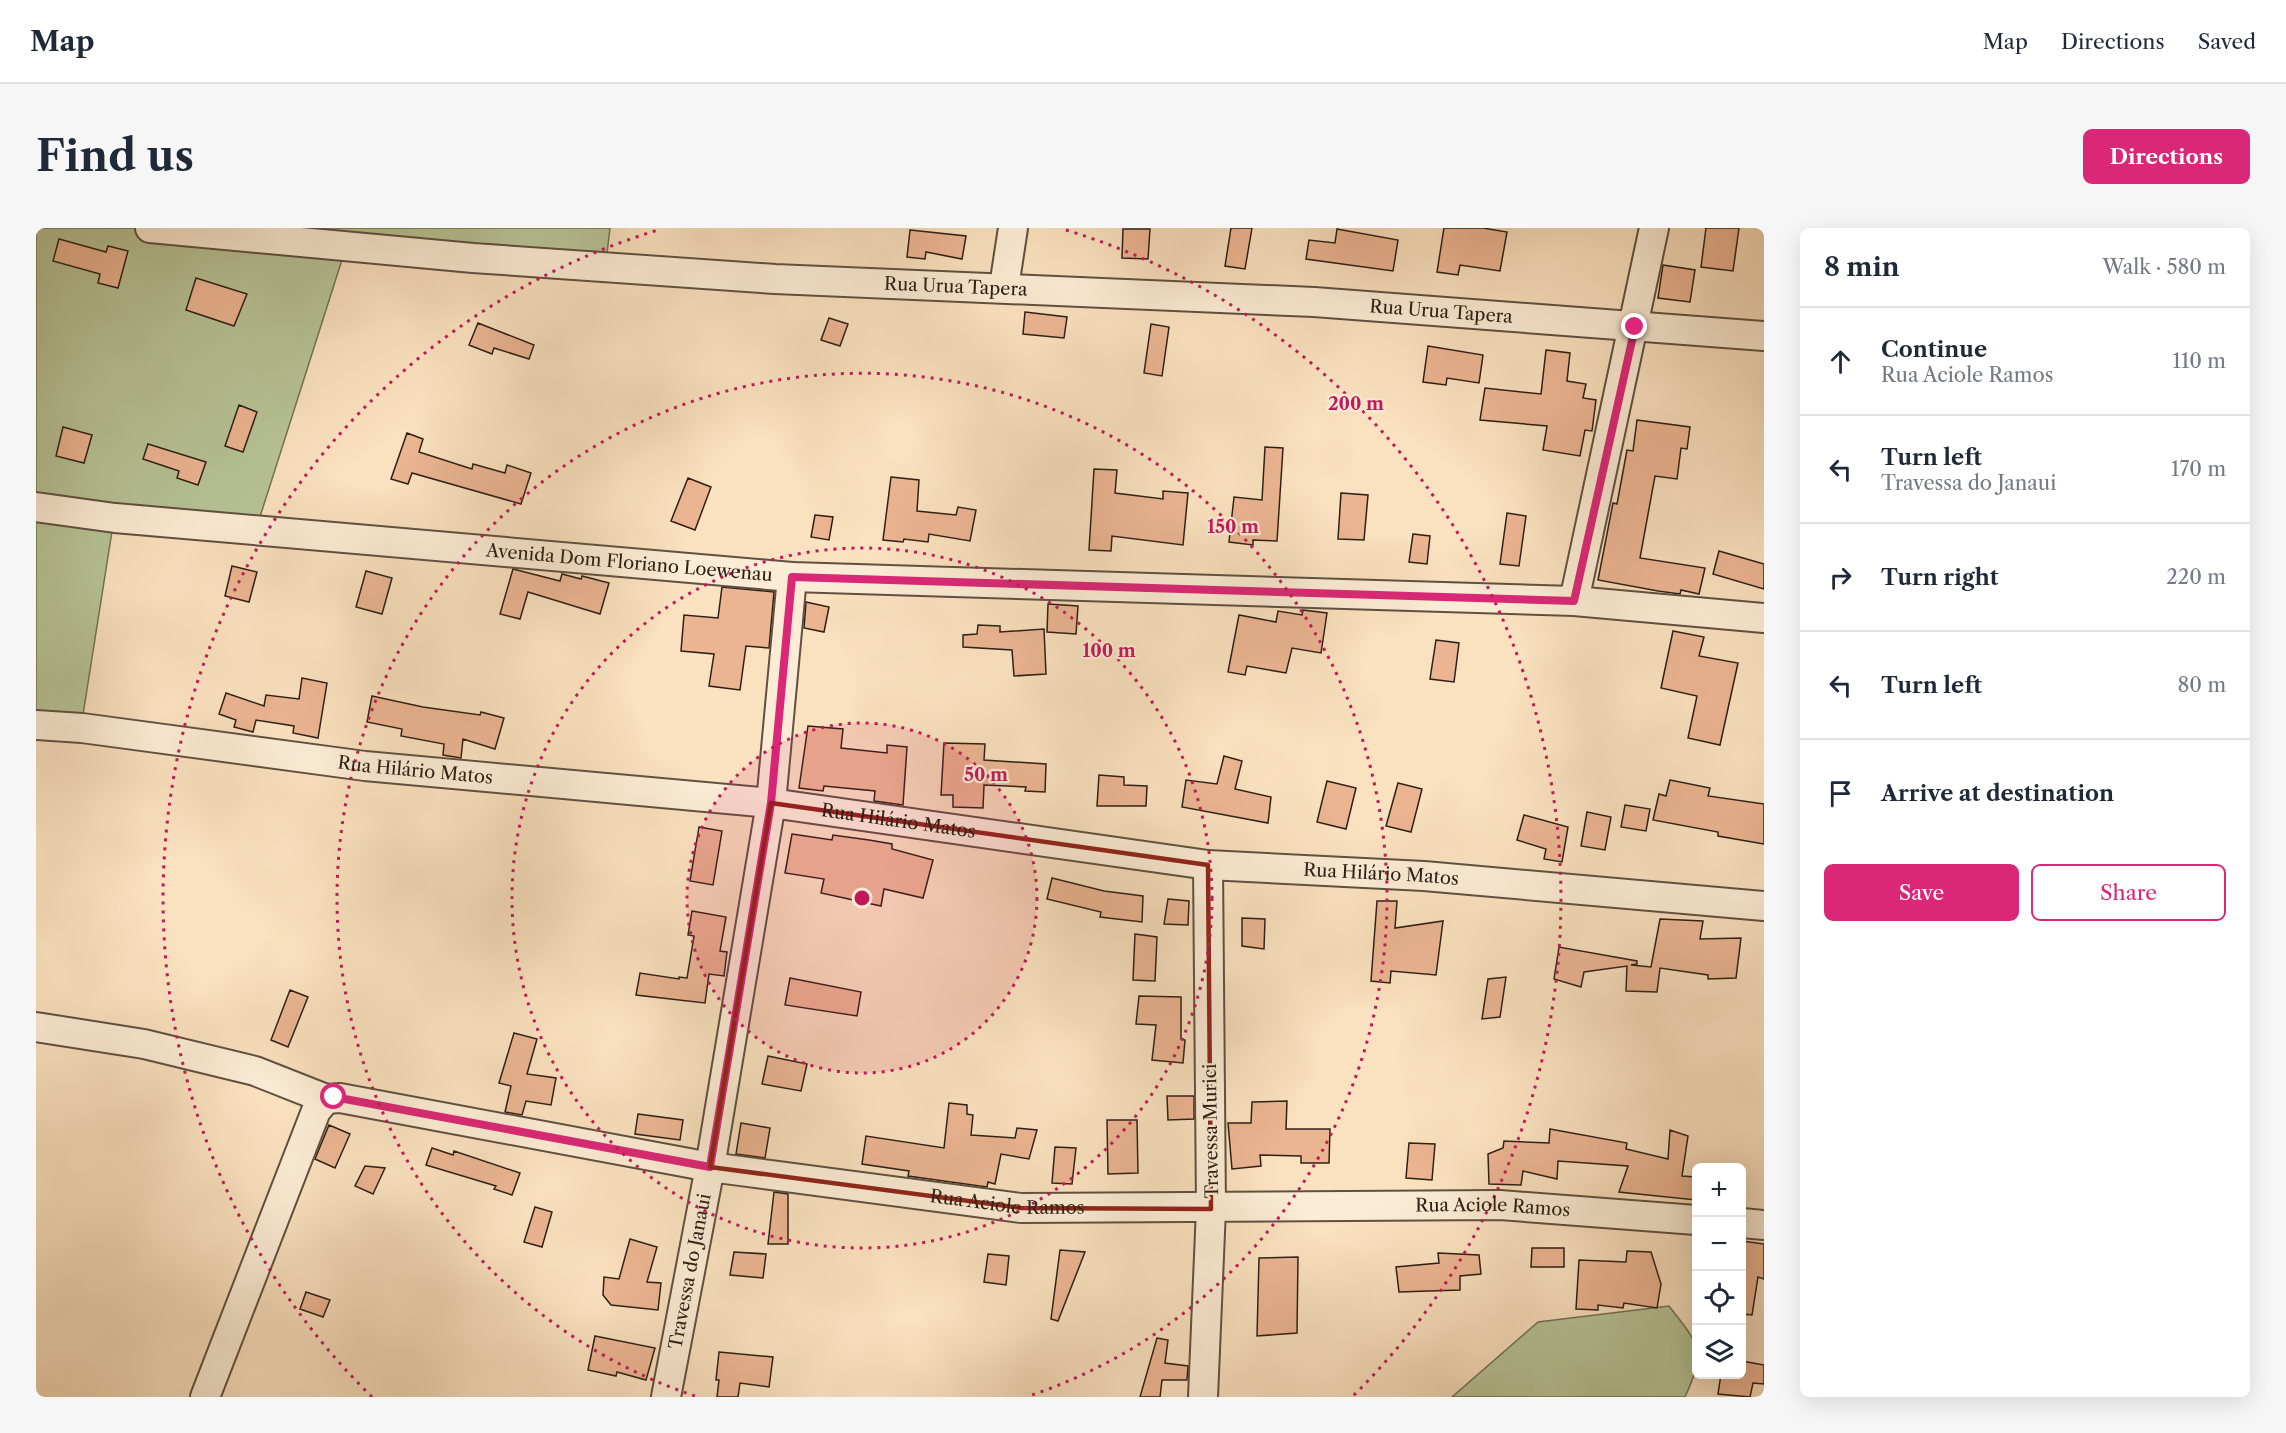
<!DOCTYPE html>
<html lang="en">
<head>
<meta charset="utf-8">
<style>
  :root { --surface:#fff; --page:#f6f6f7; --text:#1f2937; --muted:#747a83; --line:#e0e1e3; --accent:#db2777 }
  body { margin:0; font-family:"Libre Caslon Text",serif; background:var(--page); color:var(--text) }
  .controls { position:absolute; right:18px; bottom:18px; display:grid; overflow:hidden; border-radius:9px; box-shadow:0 6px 24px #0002 }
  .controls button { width:54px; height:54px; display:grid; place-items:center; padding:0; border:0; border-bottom:2px solid var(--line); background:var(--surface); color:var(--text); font:30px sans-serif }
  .stop { position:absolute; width:18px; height:18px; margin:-14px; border:4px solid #db2777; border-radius:50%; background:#fff }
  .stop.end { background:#db2777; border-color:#fff; box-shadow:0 2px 6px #0008 }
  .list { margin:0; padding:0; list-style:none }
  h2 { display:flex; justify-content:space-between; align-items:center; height:78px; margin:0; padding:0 24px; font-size:26px }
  h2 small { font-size:20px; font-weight:400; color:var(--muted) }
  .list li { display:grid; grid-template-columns:39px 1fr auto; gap:18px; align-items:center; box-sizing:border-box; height:108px; padding:0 24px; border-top:2px solid var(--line) }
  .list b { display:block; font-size:22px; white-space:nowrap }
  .list p { margin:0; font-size:20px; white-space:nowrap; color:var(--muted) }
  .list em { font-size:20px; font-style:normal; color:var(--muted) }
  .actions { display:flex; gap:12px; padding:18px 24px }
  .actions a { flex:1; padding:14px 0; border:2px solid var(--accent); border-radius:9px; text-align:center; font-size:21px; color:var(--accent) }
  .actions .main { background:var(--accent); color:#fff }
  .icon { flex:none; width:33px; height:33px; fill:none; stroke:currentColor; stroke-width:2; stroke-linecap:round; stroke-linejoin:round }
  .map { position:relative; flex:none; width:1728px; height:1169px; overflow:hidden; border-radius:9px }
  header { display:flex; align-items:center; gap:36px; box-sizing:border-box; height:84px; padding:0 30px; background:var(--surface); border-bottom:2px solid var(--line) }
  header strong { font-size:28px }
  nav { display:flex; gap:33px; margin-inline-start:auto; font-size:21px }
  .intro { display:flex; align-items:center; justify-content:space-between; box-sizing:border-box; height:144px; padding:0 36px }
  h1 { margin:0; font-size:42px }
  .button { padding:15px 27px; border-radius:9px; background:var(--accent); color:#fff; font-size:21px; font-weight:700 }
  main { display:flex; gap:36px; padding:0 36px }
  aside { flex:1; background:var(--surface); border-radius:9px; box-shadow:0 6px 24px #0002 }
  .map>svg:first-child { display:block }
  .green { fill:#b7c497; stroke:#727257; stroke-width:1.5 }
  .building { fill:#ecb592; stroke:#2d2017; stroke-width:1.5 }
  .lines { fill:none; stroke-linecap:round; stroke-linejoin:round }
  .minor-casing { stroke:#605041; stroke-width:32 }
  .minor { stroke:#fcecd5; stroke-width:28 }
  .route { stroke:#db2777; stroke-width:8 }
  .marked { fill:none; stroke:#8f2418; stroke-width:4.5; stroke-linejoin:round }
  .ring { fill:none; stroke:#c2185b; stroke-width:3; stroke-dasharray:3 6 }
  .labels { text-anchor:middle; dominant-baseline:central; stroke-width:4.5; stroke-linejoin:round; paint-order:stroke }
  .street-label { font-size:18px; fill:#2d2017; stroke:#fcecd5 }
  .centre { fill:#c2185b; stroke:#fcecd5; stroke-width:3 }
  .ring-label { font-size:18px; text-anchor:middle; font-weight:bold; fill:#c2185b; stroke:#fcecd5; stroke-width:4.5; stroke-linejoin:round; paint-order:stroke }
</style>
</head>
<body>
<header>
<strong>Map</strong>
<nav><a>Map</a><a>Directions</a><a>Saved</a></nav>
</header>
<div class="intro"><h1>Find us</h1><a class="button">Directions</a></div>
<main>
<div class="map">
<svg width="1728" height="1169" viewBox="0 0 1728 1169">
  <rect width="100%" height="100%" fill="#fae1bf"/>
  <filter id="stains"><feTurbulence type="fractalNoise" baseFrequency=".00333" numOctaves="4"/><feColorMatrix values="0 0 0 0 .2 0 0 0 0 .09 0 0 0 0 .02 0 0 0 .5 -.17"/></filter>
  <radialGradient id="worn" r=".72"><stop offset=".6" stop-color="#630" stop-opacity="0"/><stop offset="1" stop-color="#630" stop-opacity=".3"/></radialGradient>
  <path class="green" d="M 0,0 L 574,0 L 570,34 L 312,13 L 222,295 L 77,297 L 46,493 L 0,494 Z
    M 1633,1078 C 1663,1117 1671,1121 1649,1169 L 1416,1169 L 1502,1094 Z"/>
  <path class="building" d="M 1195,0 L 1216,0 L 1209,41 L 1189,38 Z
    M 1408,0 L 1447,0 L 1471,4 L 1464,43 L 1424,37 L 1422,47 L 1401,44 Z
    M 1670,0 L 1703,0 L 1697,43 L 1665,39 Z
    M 1087,1 L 1114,1 L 1112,31 L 1086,30 Z
    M 1301,1 L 1362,12 L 1357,43 L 1270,31 L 1273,12 L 1299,15 Z
    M 874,2 L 930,8 L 926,31 L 890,24 L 889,31 L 871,29 Z
    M 23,11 L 70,24 L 72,18 L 92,23 L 82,60 L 62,55 L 64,46 L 17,33 Z
    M 1627,37 L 1659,42 L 1654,74 L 1622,70 Z
    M 160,50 L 211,66 L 198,98 L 150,82 Z
    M 989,84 L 1031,89 L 1028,110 L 987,106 Z
    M 793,90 L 812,96 L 804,118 L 785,112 Z
    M 442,95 L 498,117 L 493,131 L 458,120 L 456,126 L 433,117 Z
    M 1115,96 L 1133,99 L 1126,148 L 1108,145 Z
    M 1392,118 L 1447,127 L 1443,155 L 1411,150 L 1410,157 L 1387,154 Z
    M 1510,122 L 1534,125 L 1531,153 L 1550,156 L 1547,170 L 1560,172 L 1556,203 L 1549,202 L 1544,228 L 1507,222 L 1511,198 L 1444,192 L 1449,160 L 1505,166 Z
    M 203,177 L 221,184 L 207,224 L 189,218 Z
    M 1601,192 L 1654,199 L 1651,221 L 1645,220 L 1641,251 L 1619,248 L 1604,330 L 1669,340 L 1663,366 L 1645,362 L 1644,366 L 1622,363 L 1562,352 L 1577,275 L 1581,276 L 1591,222 L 1597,223 Z
    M 27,199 L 56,207 L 48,235 L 20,228 Z
    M 371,205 L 387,211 L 383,224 L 436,241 L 437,236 L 469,245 L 471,237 L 495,245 L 485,276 L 376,245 L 372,256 L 355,251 Z
    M 112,216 L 170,234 L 162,257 L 141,250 L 143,243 L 107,231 Z
    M 1229,219 L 1247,220 L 1241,313 L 1217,312 L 1217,317 L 1193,314 L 1198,269 L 1226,272 Z
    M 1058,241 L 1081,242 L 1079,265 L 1127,271 L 1127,263 L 1152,265 L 1147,317 L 1076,308 L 1075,323 L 1053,322 Z
    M 855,249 L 883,252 L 881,283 L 920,287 L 922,279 L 940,282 L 934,313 L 893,306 L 892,314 L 868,311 L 867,314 L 847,312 Z
    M 652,250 L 675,259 L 659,302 L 635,293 Z
    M 1305,265 L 1332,267 L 1328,312 L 1302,311 Z
    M 1471,285 L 1490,288 L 1483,338 L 1464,336 Z
    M 779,287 L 797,289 L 793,312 L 775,309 Z
    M 1377,306 L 1394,308 L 1391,336 L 1373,334 Z
    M 1683,323 L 1728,336 L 1728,361 L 1677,346 Z
    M 196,338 L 221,344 L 213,374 L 189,368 Z
    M 477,341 L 524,353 L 526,346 L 545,351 L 546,348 L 573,355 L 564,386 L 492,364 L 484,391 L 464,386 Z
    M 330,343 L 356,350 L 346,386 L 320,379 Z
    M 686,359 L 738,364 L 733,420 L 710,418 L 704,462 L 673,458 L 678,426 L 645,423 L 648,387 L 682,390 Z
    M 770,374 L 793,379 L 788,404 L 768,400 Z
    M 1012,376 L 1042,378 L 1040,406 L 1011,404 Z
    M 1267,382 L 1291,385 L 1285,425 L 1256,420 L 1250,445 L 1211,438 L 1209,447 L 1192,444 L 1203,387 L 1240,394 L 1242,383 L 1266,387 Z
    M 942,397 L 964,398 L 964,404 L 1008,401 L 1010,446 L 978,448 L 976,422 L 927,419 L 927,407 L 941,406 Z
    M 1637,403 L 1668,409 L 1663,428 L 1702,435 L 1684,517 L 1652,510 L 1661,468 L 1625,460 Z
    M 1400,412 L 1423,415 L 1418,454 L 1394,451 Z
    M 266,450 L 291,455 L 282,510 L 257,505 L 258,498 L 220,492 L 217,504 L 198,499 L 200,492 L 183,486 L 190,465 L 228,478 L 230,467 L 263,471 Z
    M 336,468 L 387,479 L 444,487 L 445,484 L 468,490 L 459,521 L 427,511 L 425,530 L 407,527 L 408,516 L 365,508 L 366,501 L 331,494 Z
    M 772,498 L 807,501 L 805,520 L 851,525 L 851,517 L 871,519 L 867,577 L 838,573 L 839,563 L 788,558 L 787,563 L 763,560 Z
    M 908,515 L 949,516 L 948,532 L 1010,536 L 1009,564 L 989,563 L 990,559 L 948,557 L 947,580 L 917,579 L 917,567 L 905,567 Z
    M 1188,528 L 1206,533 L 1199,561 L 1235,569 L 1232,595 L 1146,579 L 1150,552 L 1181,556 Z
    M 1063,547 L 1088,549 L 1088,557 L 1111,558 L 1110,578 L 1061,578 Z
    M 1634,552 L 1674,560 L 1672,568 L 1728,576 L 1728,616 L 1682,608 L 1682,604 L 1617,592 L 1623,566 L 1630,568 Z
    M 1291,553 L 1320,560 L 1310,601 L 1281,594 Z
    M 1362,555 L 1386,561 L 1375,604 L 1350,598 Z
    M 1589,577 L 1614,581 L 1610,603 L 1585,599 Z
    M 1551,584 L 1575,589 L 1569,622 L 1545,618 Z
    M 1488,587 L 1532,599 L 1526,634 L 1508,631 L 1510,621 L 1481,612 Z
    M 663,599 L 686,603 L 677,657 L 654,653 Z
    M 756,606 L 796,612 L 797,607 L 833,612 L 856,616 L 856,621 L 897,632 L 887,670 L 848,661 L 845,678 L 785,665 L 788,651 L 749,645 Z
    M 1016,650 L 1068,663 L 1107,668 L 1106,694 L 1064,689 L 1065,684 L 1011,671 Z
    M 1132,671 L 1153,673 L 1152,697 L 1128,696 Z
    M 1341,673 L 1361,673 L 1359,700 L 1407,693 L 1400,747 L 1355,743 L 1354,755 L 1335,753 Z
    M 656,683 L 690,689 L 684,723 L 691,724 L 688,748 L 673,746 L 669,775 L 600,767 L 604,745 L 643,751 L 643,749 L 651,750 L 658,708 L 652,707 Z
    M 1206,690 L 1229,691 L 1228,721 L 1206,718 Z
    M 1624,691 L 1667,693 L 1664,711 L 1705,710 L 1700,750 L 1672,751 L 1672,747 L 1624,740 L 1621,764 L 1590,763 L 1591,738 L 1548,744 L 1545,759 L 1518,751 L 1523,719 L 1601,733 L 1601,736 L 1595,737 L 1615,739 Z
    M 1099,706 L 1121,709 L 1119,753 L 1097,752 Z
    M 1470,749 L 1464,789 L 1446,791 L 1452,751 Z
    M 754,750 L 825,764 L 821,788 L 749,777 Z
    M 254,762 L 272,769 L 252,819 L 235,812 Z
    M 1103,768 L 1145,769 L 1145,811 L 1149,812 L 1147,835 L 1116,832 L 1120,797 L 1100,796 Z
    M 478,805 L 501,811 L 491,846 L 520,850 L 515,877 L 490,873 L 486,887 L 469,884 L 475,858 L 463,855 Z
    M 732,828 L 771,836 L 765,863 L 726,856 Z
    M 1131,868 L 1158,868 L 1158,891 L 1132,892 Z
    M 1251,873 L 1250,901 L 1294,901 L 1293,935 L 1265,935 L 1265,928 L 1224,927 L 1225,938 L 1196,941 L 1192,895 L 1215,895 L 1216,874 Z
    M 913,875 L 931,877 L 931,886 L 937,887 L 935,907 L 979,910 L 981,900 L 1001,902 L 993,931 L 965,926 L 959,956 L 952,954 L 951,959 L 872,948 L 873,943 L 826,936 L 830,908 L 908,920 Z
    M 602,886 L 647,892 L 644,912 L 599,906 Z
    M 1071,892 L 1101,892 L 1102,945 L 1072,946 Z
    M 705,895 L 734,900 L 729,930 L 700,926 Z
    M 293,897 L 314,906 L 299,940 L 279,931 Z
    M 1514,901 L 1591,915 L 1590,921 L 1632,931 L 1634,902 L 1652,908 L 1646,948 L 1660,949 L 1660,972 L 1583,964 L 1592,938 L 1522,933 L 1521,951 L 1487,943 L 1485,957 L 1453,956 L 1452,926 L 1467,920 L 1468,913 L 1513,915 Z
    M 1373,915 L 1399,916 L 1396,952 L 1370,950 Z
    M 1019,919 L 1040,920 L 1036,956 L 1016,955 Z
    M 396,920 L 417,927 L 418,923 L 484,945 L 476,967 L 458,961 L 460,958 L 390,937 Z
    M 329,938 L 349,940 L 337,966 L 319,958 Z
    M 738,964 L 752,966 L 752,1016 L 732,1016 Z
    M 499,979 L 516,984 L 506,1019 L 488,1014 Z
    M 594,1011 L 621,1019 L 611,1054 L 625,1055 L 622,1082 L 575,1077 L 567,1067 L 568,1049 L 583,1051 Z
    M 1706,1013 L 1728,1016 L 1728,1051 L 1722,1049 L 1716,1087 L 1706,1086 Z
    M 1496,1020 L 1528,1020 L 1528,1039 L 1495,1039 Z
    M 1024,1022 L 1049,1024 L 1022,1093 L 1015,1091 Z
    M 1591,1023 L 1615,1024 L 1625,1056 L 1621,1080 L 1588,1075 L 1587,1080 L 1562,1077 L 1562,1082 L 1540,1081 L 1543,1032 L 1590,1034 Z
    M 698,1024 L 730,1026 L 727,1050 L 694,1047 Z
    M 1402,1025 L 1443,1027 L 1445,1046 L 1424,1048 L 1424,1062 L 1363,1064 L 1360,1039 L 1403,1035 Z
    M 952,1026 L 973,1028 L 970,1057 L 948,1054 Z
    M 1262,1029 L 1261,1105 L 1221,1108 L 1223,1030 Z
    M 270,1064 L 294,1072 L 287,1089 L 264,1081 Z
    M 559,1108 L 619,1120 L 610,1152 L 581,1144 L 580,1148 L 552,1142 Z
    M 1121,1110 L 1132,1112 L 1129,1135 L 1152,1138 L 1151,1152 L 1126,1152 L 1124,1169 L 1104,1169 Z
    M 683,1124 L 737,1129 L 733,1159 L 704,1155 L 702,1169 L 681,1169 L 683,1152 L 680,1152 Z
    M 1706,1133 L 1728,1137 L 1728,1156 L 1717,1155 L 1714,1169 L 1682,1166 L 1685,1146 L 1706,1146 Z"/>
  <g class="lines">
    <g class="minor-casing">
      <g id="minor">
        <path id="s1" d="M 114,0 L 437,30 L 739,51 L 1278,74 L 1728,108"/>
        <path d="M 968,59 L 977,0"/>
        <path id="s2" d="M 0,279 L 79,290 L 756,349 L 1538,373 L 1728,390"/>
        <path d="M 1538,373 L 1618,0"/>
        <path id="s3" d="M 0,497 L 46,500 L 329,538 L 735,575 L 1172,637 L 1388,648 L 1728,678"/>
        <path d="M 0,799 L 108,816 L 219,843 L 290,871"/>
        <path id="s4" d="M 290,871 L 304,870 L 674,939 L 985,980 L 1464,977 L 1660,992"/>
        <path d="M 1706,995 L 1728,997"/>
        <path d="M 169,1169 L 280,883 L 290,871"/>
        <path id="s5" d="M 630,1169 L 674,939 L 735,575 L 756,349"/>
        <path d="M 1167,1169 L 1175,981 L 1172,637"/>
      </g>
    </g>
    <use href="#minor" class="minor"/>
  </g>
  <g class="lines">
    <path class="route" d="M 298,869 L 674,939 L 735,575 L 756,349 L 1538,373 L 1599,99"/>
  </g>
  <path class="marked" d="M 735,575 L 1172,637 L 1175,981 L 985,980 L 674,939 Z"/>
  <circle cx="826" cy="670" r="175" fill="#c2185b" fill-opacity=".12"/>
  <g class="ring">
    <circle cx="826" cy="670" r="175"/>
    <circle cx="826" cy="670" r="350"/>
    <path d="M659 1168A525 525 0 1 1 993 1168"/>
    <path d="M336 1169A699 699 0 0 1 622 2M1030 2A699 699 0 0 1 1316 1169"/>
  </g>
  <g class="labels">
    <g class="street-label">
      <text stroke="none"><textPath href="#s1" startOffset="808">Rua Urua Tapera</textPath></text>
      <text stroke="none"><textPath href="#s1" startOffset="1294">Rua Urua Tapera</textPath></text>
      <text stroke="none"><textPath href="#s2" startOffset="596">Avenida Dom Floriano Loewenau</textPath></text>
      <text stroke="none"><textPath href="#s3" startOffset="382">Rua Hilário Matos</textPath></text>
      <text stroke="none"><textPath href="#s3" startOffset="868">Rua Hilário Matos</textPath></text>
      <text stroke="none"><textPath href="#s3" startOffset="1354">Rua Hilário Matos</textPath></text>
      <text transform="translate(1175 903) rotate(-91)">Travessa Murici</text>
      <text stroke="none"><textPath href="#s4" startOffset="690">Rua Aciole Ramos</textPath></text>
      <text stroke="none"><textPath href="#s4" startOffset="1176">Rua Aciole Ramos</textPath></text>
      <text stroke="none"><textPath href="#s5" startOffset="128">Travessa do Janaui</textPath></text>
    </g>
  </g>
  <circle cx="826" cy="670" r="9" class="centre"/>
  <g class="ring-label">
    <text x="1320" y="182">200 m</text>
    <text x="1197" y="305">150 m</text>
    <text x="1073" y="429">100 m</text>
    <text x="950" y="553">50 m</text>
  </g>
  <rect width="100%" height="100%" filter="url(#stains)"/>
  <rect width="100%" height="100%" fill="url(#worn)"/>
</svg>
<div class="controls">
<button>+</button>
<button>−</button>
<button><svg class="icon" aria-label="locate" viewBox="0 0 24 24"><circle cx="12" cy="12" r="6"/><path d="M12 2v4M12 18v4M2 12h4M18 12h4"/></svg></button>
<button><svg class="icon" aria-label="layers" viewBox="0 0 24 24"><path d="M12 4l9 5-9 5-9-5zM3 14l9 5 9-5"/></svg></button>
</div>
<div class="stop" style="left:298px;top:869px"></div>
<div class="stop end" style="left:1599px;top:99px"></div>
</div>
<aside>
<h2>8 min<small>Walk · 580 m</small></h2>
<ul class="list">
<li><svg class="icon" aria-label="ahead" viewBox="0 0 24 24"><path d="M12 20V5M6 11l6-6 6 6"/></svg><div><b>Continue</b><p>Rua Aciole Ramos</p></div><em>110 m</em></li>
<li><svg class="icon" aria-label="left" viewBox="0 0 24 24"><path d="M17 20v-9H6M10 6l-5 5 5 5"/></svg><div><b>Turn left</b><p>Travessa do Janaui</p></div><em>170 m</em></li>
<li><svg class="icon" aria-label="right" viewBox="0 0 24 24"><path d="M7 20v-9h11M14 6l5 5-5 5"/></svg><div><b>Turn right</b></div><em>220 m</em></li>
<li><svg class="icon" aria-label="left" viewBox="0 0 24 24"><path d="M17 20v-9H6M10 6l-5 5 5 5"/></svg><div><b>Turn left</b></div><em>80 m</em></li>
<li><svg class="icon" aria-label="arrive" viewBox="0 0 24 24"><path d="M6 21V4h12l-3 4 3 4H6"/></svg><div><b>Arrive at destination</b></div></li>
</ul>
<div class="actions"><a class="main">Save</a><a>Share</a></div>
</aside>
</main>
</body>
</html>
